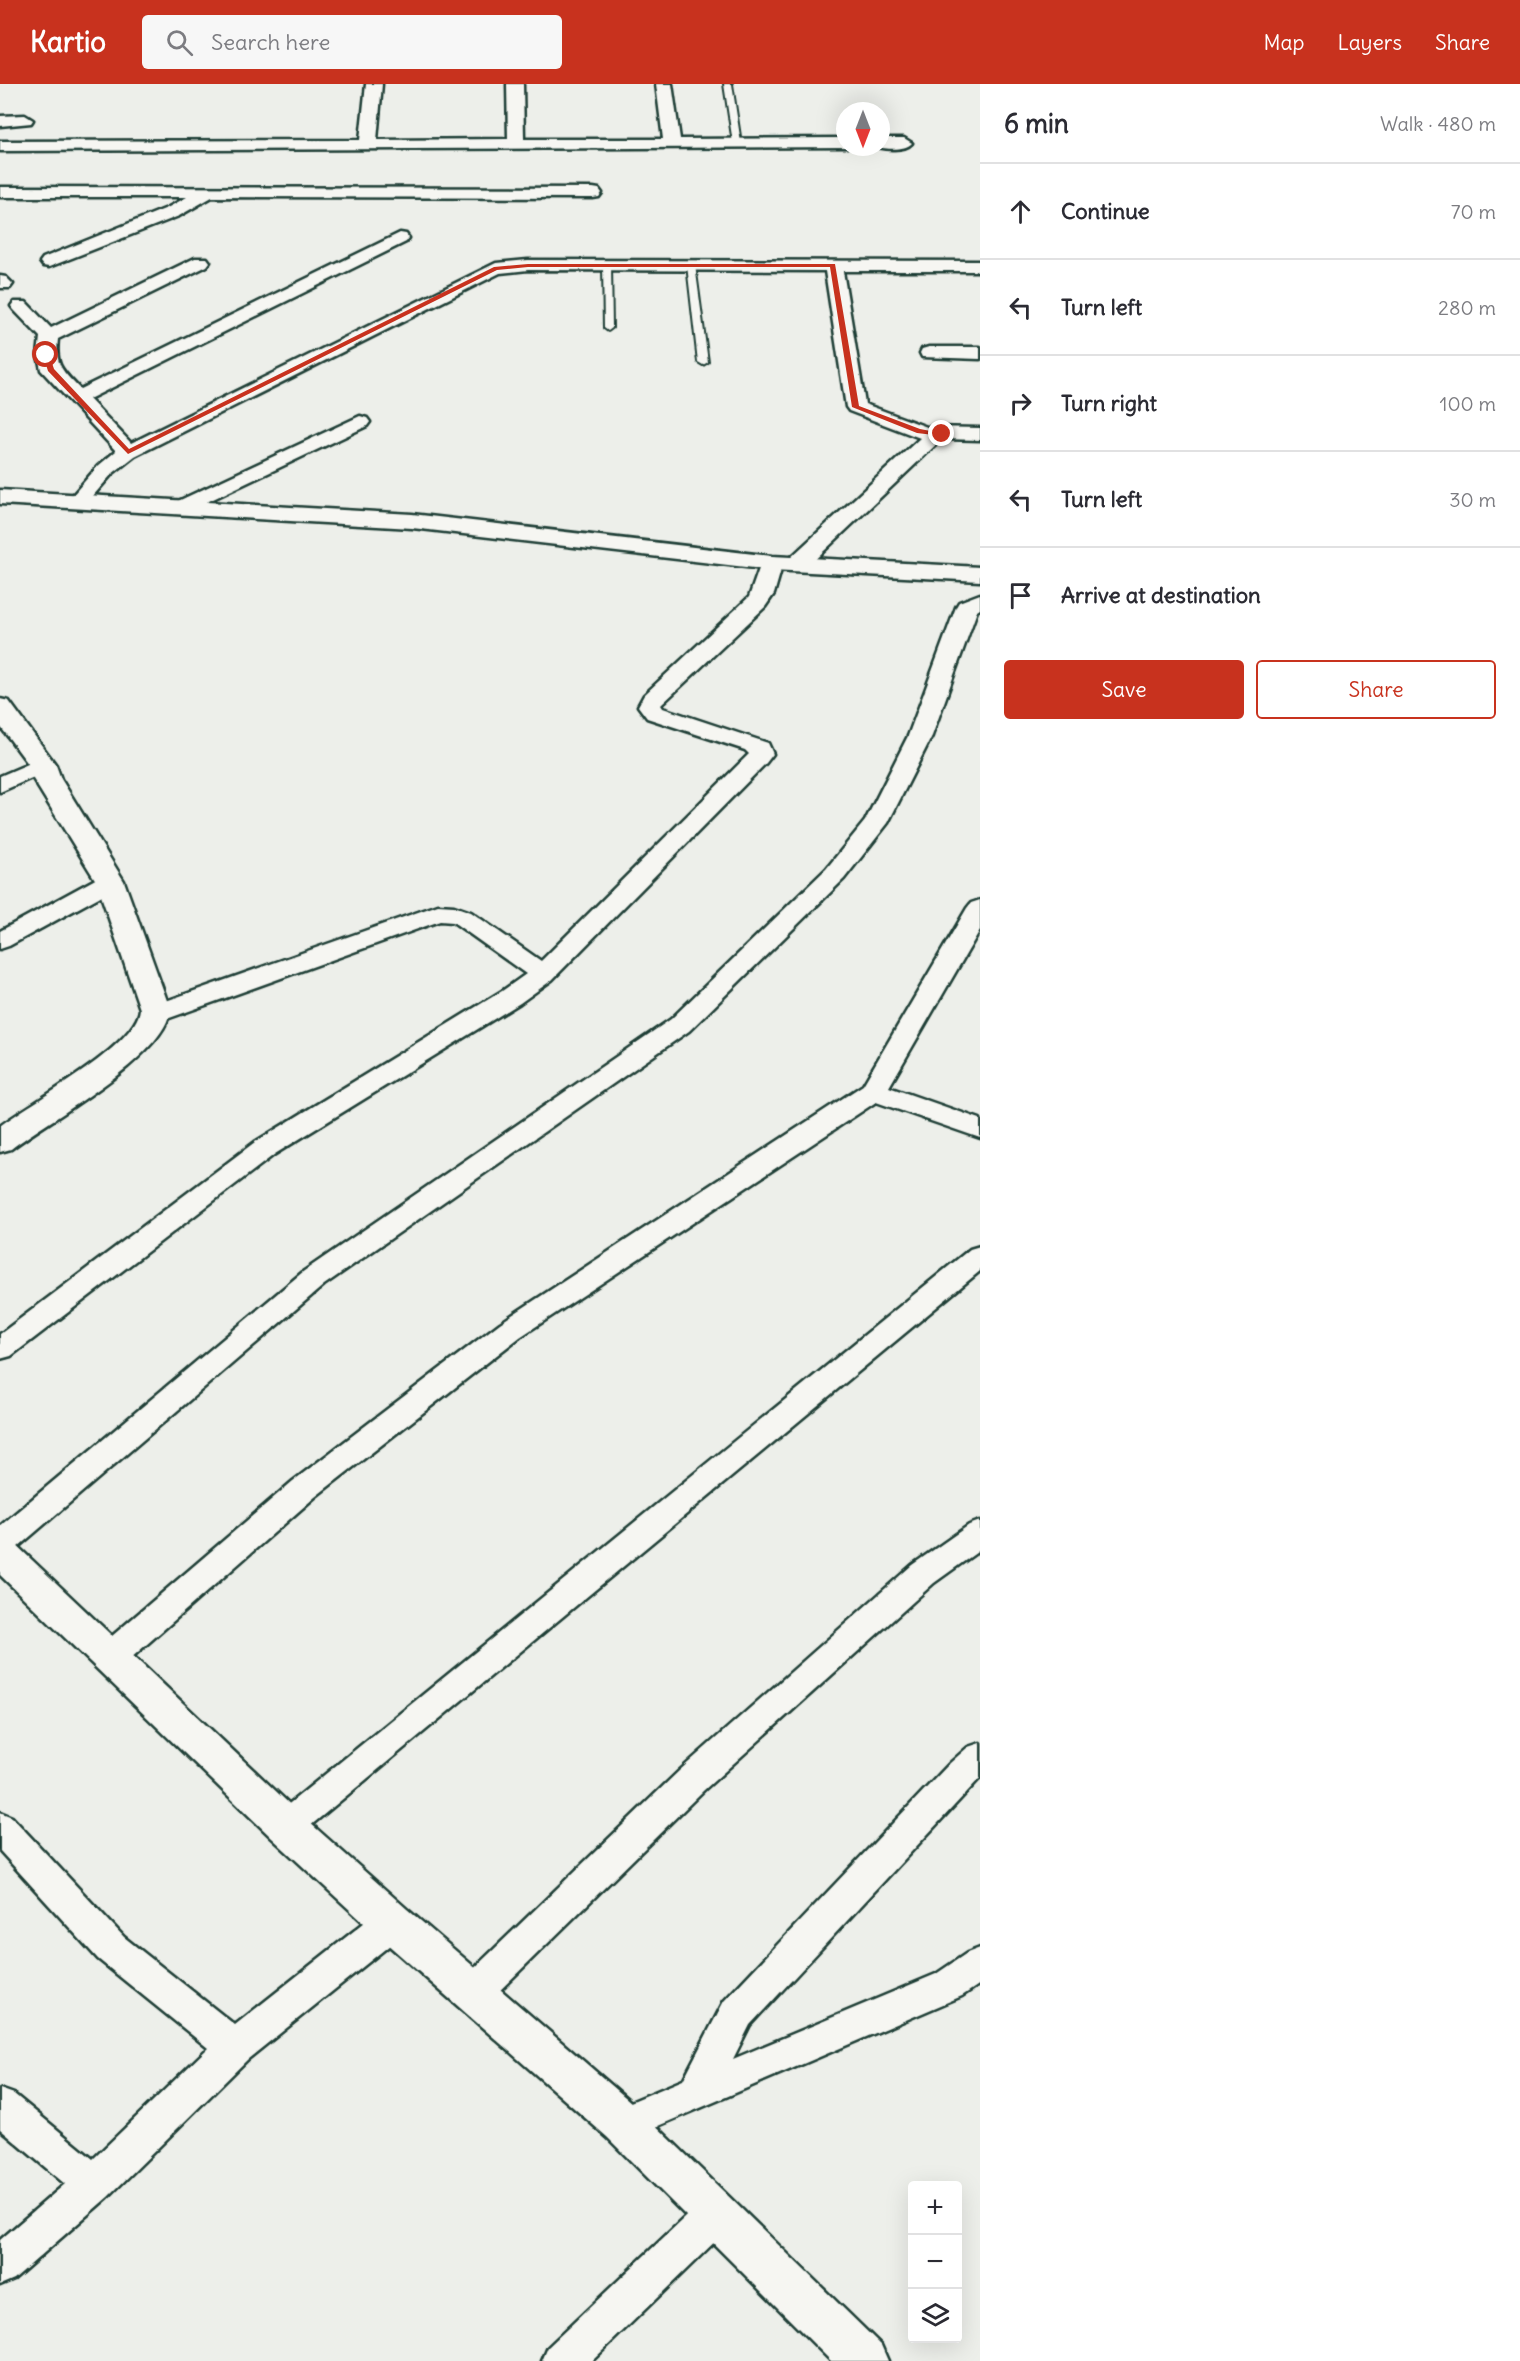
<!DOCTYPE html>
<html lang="en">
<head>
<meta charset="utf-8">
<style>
  :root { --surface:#fff; --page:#f7f7f7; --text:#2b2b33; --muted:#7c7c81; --line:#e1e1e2; --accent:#c8321e }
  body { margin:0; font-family:Delius,sans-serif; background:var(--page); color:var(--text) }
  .controls { position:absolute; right:18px; bottom:18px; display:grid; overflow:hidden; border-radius:6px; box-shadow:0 6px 24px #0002 }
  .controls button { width:54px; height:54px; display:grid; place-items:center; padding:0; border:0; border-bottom:2px solid var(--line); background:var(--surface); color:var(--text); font:30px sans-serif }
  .compass { position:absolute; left:836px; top:18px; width:54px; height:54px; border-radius:50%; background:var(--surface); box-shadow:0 6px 24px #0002; rotate:180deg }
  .stop { position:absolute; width:18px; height:18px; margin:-14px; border:4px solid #c8321e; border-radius:50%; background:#fff }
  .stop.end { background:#c8321e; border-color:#fff; box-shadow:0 2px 6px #0008 }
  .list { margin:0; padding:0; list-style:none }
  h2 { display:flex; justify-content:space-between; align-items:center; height:78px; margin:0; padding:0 24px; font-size:26px }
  h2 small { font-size:20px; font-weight:400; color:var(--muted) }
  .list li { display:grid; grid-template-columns:39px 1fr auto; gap:18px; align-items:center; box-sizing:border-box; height:96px; padding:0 24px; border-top:2px solid var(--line) }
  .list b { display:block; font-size:22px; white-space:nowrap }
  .list em { font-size:20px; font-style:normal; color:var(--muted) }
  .actions { display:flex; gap:12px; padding:18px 24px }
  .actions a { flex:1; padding:14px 0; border:2px solid var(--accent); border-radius:6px; text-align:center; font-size:21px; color:var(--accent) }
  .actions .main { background:var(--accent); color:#fff }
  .icon { flex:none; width:33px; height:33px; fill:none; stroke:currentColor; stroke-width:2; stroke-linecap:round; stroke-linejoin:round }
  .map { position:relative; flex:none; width:980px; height:2277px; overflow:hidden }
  header { display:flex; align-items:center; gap:36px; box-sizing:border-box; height:84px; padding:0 30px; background:var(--accent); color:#fff }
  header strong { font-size:28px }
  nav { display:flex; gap:33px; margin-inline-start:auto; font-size:21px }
  .search { width:420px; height:54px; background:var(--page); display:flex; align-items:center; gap:15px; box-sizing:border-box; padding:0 21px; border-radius:6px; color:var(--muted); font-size:22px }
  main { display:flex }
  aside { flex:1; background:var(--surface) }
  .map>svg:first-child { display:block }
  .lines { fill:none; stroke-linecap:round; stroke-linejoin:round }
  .service-casing { stroke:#1f3d34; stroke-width:4 }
  .minor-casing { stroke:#1f3d34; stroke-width:5 }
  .tertiary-casing { stroke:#1f3d34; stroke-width:5 }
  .secondary-casing { stroke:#1f3d34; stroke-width:5 }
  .service { fill:#f6f6f2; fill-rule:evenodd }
  .minor { fill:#f6f6f2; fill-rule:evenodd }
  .tertiary { fill:#f6f6f2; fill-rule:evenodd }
  .secondary { fill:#f6f6f2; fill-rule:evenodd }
  .route { fill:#c8321e }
</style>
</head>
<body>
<header>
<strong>Kartio</strong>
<div class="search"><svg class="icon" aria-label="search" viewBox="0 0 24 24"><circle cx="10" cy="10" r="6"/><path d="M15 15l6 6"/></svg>Search here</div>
<nav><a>Map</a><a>Layers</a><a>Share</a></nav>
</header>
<main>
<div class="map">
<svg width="980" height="2277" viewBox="0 0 980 2277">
  <rect width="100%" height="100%" fill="#edefea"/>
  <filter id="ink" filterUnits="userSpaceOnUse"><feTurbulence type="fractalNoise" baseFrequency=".0167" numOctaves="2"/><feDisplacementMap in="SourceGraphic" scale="12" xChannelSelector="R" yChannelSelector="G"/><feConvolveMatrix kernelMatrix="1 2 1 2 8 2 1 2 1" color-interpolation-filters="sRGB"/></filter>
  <g filter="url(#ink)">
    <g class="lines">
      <g class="service-casing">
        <path id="service" d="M 724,0 L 732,0 L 741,59 L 737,61 L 733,59 Z
          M 607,178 L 611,181 L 612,244 L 608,247 L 604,244 L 603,181 Z
          M 691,178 L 695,181 L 708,278 L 703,281 L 698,278 L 687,181 Z"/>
      </g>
      <g class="minor-casing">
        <path id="minor" d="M 366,0 L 382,0 L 377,56 L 508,55 L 507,0 L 523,0 L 524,55 L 663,55 L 656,0 L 672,0 L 680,55 L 845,54 L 845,63 L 849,63 L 0,67 L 0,57 L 360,56 Z
          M 25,31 L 33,36 L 31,39 L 0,42 L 0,32 Z
          M 881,54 L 904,54 L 912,59 C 905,67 887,65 877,63 L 881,63 Z
          M 0,103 L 593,104 L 599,105 L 602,109 L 599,113 L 593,114 L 212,113 L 179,132 L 49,183 L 43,182 L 40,178 L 43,174 L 167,124 L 187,113 L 0,113 Z
          M 400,149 L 406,150 L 409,154 L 406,158 L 89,315 L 131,359 L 496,179 L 528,176 L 980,177 L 980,187 L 843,187 L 865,320 L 927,343 L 980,344 L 980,356 L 942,355 L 805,485 L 797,486 L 789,485 L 786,480 L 789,475 L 920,354 L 849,327 L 846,323 L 825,187 L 528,186 L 500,189 L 135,372 L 112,390 L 85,421 L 78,423 L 71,421 L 68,417 L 71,413 L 98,382 L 116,367 L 41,286 L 38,271 L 40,253 L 14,226 L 11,222 L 14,218 L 26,218 L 51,244 L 195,174 L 207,174 L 210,178 L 207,182 L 58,255 C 55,282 62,286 80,305 Z
          M 0,192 L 6,193 L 13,200 L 10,204 L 0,204 Z
          M 929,263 L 980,263 L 980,275 L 922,273 L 920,269 L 922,265 Z
          M 360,332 L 367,334 L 370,338 L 367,342 L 190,426 L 183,428 L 176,426 L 173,422 L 176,418 Z
          M 772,473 L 780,474 L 783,479 L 774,510 L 765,523 L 661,621 L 663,624 L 768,659 L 773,670 L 766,679 L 552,896 L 520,919 L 275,1070 L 11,1272 L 0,1275 L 0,1250 L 255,1058 L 502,907 L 526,890 L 453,838 L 440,837 L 164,936 L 155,938 L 146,936 L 142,930 L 146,924 L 438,821 L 454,822 L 471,828 L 541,877 L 749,670 L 745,666 L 647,634 L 638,622 L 644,611 L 749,513 L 761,479 L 764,474 Z
          M 980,510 L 980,525 L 977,527 L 932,652 L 888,739 L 844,795 L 689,947 L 324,1201 L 11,1469 L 0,1472 L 0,1442 L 304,1187 L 671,935 L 826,785 L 865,737 L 908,652 L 956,523 L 959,518 Z
          M 42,674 L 50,676 L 54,681 L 50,686 L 0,708 L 0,692 Z
          M 110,790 L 119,792 L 122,797 L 119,802 L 9,862 L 0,865 L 0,847 L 101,792 Z
          M 980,816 L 980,846 L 889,1003 L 980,1035 L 980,1054 L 876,1018 L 520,1253 L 315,1413 L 122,1582 L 110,1586 L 98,1582 L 93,1573 L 98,1564 L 293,1397 L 500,1239 L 863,1001 L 967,824 L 971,819 Z
          M 980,1162 L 980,1187 L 298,1752 L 286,1757 L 274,1752 L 268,1742 L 274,1732 L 970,1165 Z
          M 980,1437 L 980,1466 L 934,1499 L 704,1706 L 486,1920 L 473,1925 L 460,1920 L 454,1909 L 460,1898 L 680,1686 L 912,1481 L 969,1441 Z
          M 980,1659 L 980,1694 L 750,1941 L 733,1975 L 936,1890 L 967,1869 L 980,1864 L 980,1900 L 962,1912 L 637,2051 L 623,2056 L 609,2051 L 604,2039 L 609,2027 L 683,1996 L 724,1917 L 950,1679 L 968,1663 Z
          M 0,1728 L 12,1733 L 124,1853 L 235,1941 L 379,1827 L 392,1823 L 405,1827 L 410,1838 L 405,1849 L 248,1975 L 108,2113 L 14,2195 L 0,2201 L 0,2156 L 65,2100 L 0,2045 L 0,2005 L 14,2010 L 93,2075 L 208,1964 L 98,1875 L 0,1767 Z
          M 716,2112 L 730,2117 L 736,2130 L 730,2143 L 592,2277 L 542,2277 L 548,2263 L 702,2117 Z"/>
      </g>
      <g class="tertiary-casing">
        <path id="tertiary" d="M 0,406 L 412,430 L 772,472 L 980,483 L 980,497 L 772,486 L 412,444 L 0,420 Z"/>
      </g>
      <g class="secondary-casing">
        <path id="secondary" d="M 0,615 L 9,617 L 56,681 L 61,695 L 124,797 L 170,925 C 168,971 47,1037 11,1065 L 0,1068 L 0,1042 C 30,1019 137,962 140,925 L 96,797 L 33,695 L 29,681 L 0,642 Z
          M 0,1454 L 13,1458 L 300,1730 L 407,1825 L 639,2025 L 881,2261 L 888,2277 L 831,2277 L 607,2053 L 377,1851 L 272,1754 L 0,1491 Z"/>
      </g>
      <use href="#service" class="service"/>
      <use href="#minor" class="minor"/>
      <use href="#tertiary" class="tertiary"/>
      <use href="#secondary" class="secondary"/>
    </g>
  </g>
  <path class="route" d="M 528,180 L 835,180 L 859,322 L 920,345 L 946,350 L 942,352 L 917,349 L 852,323 L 830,183 L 528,183 L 497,186 L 128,370 L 48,287 L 43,271 L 49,270 L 54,285 L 129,365 L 494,183 Z"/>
</svg>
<div class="controls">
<button>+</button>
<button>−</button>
<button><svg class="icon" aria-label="layers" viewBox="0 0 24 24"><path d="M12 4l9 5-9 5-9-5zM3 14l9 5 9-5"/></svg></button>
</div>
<svg class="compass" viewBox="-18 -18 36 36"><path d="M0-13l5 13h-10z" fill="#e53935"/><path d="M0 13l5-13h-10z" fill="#7c7c81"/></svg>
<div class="stop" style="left:46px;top:271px"></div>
<div class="stop end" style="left:942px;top:350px"></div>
</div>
<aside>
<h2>6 min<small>Walk · 480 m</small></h2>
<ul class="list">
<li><svg class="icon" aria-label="ahead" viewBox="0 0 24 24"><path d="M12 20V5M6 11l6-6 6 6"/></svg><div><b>Continue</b></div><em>70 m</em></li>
<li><svg class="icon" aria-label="left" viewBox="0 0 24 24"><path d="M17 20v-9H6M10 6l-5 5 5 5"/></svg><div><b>Turn left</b></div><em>280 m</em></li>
<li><svg class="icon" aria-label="right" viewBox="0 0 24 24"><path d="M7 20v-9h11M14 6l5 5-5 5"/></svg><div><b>Turn right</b></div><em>100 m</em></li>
<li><svg class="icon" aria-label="left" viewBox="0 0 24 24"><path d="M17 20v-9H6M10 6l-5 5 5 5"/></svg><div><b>Turn left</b></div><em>30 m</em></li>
<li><svg class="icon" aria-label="arrive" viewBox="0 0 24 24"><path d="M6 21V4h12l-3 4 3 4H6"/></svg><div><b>Arrive at destination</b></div></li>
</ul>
<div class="actions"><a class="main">Save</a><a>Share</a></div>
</aside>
</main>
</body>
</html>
